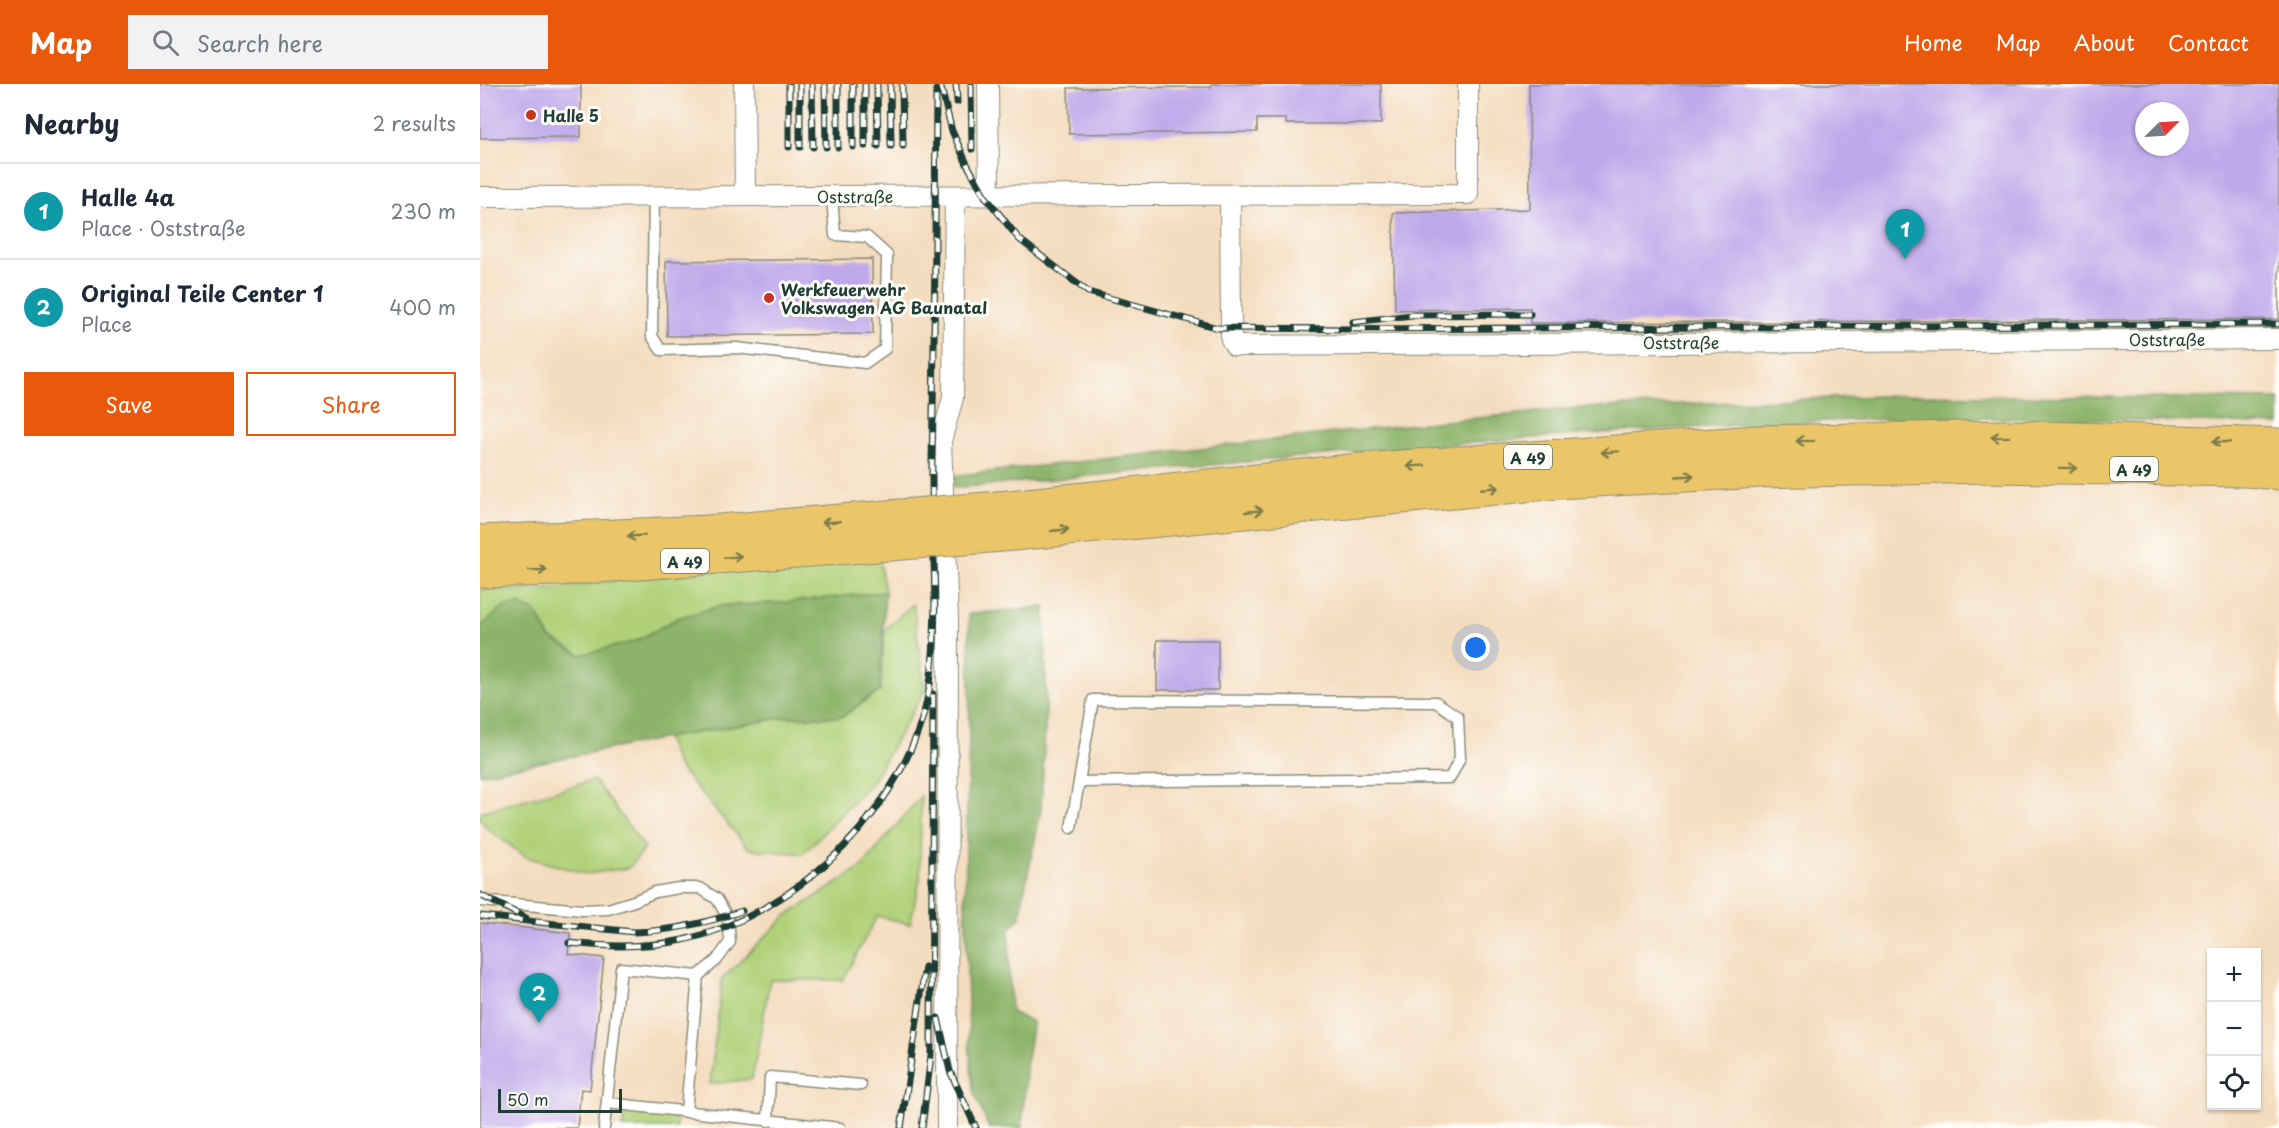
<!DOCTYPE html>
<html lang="en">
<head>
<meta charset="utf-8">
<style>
  :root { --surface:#fff; --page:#f2f2f3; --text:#1f2937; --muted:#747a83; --line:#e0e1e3; --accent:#ea580c }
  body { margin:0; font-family:"Playpen Sans",sans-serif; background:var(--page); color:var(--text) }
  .controls { position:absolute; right:18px; bottom:18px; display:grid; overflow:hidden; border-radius:0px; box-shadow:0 2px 4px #0004 }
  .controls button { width:54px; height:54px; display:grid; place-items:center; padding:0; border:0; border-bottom:2px solid var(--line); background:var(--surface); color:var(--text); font:30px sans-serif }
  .compass { position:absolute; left:1655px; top:18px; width:54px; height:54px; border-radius:50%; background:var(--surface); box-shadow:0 2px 4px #0004; rotate:66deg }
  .scale { position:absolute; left:18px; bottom:15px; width:124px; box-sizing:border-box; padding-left:6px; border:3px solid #1f3d34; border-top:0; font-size:16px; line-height:21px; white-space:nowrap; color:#1f3d34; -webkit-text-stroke:4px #fdfcf7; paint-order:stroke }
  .you { position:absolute; left:996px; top:564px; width:21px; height:21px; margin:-15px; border:4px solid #fff; border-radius:50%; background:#1a73e8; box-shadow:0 0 0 9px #1a73e833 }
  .badge { display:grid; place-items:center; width:39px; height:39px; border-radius:50%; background:var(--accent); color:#fff; font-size:20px; font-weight:700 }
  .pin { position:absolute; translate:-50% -50px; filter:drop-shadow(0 2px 3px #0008) }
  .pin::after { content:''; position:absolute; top:32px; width:21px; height:18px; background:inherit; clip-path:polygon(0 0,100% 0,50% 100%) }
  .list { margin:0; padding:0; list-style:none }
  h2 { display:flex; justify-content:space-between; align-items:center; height:78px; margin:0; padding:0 24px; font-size:26px }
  h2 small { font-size:20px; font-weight:400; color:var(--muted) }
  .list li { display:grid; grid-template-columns:39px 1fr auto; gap:18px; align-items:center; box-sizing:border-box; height:96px; padding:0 24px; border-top:2px solid var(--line) }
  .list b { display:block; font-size:22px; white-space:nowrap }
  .list p { margin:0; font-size:20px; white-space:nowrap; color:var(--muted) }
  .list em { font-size:20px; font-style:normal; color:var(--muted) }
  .actions { display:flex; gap:12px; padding:18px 24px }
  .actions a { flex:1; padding:14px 0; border:2px solid var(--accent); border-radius:0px; text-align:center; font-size:21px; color:var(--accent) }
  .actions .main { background:var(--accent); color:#fff }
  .icon { flex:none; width:33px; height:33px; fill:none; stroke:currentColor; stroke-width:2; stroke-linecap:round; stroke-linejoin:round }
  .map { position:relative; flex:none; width:1799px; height:1044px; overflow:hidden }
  header { display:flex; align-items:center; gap:36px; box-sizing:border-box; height:84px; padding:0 30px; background:var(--accent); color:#fff }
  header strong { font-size:28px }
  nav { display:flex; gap:33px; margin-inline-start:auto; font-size:21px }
  .search { width:420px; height:54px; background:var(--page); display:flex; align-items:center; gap:15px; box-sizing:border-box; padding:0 21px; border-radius:0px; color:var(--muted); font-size:22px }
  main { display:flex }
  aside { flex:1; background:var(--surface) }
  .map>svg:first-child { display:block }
  .green { fill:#b1d179; stroke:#688756; stroke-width:1.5 }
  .forest { fill:#8cb369; stroke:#56784e; stroke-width:1.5 }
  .building { fill:#c0a9eb; fill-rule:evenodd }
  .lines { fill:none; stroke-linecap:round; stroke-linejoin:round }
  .lane-casing { stroke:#8a8c79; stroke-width:13 }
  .street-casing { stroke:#8a8c79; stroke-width:22 }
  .highway-casing { stroke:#8a8c79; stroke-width:35 }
  .lane { stroke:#fff; stroke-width:10 }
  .street { stroke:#fff; stroke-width:20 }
  .highway { stroke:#ebc669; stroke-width:33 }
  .rail-casing { stroke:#1f3d34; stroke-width:7 }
  .rail { stroke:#fdfcf7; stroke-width:4.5; stroke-dasharray:14; stroke-linecap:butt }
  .highway-bridge-casing { stroke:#8a8c79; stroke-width:35; stroke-linecap:butt }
  .highway-bridge { stroke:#ebc669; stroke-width:33 }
  .oneway { stroke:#7b7b4c }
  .poi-dot { fill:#c8321e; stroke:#fdfcf7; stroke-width:2 }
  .labels { text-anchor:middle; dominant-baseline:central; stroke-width:6; stroke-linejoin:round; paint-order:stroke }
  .shield { fill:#fdfcf7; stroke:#62766e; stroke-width:1.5 }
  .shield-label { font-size:15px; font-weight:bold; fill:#1f3d34 }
  .poi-label { font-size:16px; font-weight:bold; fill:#1f3d34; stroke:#fdfcf7; text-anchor:start }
  .street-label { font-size:16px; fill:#1f3d34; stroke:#fdfcf7 }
</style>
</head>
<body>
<header>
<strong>Map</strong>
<div class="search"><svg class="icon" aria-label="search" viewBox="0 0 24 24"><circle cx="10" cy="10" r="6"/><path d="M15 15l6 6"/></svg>Search here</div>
<nav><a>Home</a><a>Map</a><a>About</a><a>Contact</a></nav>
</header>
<main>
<aside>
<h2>Nearby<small>2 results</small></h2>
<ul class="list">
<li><span class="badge" style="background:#0f9aa8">1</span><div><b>Halle 4a</b><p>Place · Oststraße</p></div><em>230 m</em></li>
<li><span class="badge" style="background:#0f9aa8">2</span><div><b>Original Teile Center 1</b><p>Place</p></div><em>400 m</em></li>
</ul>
<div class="actions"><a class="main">Save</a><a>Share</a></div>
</aside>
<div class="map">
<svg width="1799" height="1044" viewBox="0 0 1799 1044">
  <rect width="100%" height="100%" fill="#fdfcf7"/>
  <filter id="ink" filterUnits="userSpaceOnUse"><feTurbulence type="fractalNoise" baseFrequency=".0167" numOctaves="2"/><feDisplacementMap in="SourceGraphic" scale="12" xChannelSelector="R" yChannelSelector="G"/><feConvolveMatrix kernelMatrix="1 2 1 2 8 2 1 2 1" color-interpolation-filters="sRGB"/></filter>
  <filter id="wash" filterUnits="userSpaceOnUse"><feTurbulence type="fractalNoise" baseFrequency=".008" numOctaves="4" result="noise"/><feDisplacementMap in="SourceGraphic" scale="24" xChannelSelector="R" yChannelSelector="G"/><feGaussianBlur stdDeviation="1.35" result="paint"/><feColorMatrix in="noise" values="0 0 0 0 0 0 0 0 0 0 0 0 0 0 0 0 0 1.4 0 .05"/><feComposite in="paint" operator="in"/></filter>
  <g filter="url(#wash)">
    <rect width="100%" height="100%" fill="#f4dcbe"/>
    <path class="green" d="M 401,472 L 400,480 L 405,508 L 298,519 L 239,522 L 198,534 L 156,557 L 101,571 L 70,554 L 56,528 L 0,543 L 0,505 L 56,506 L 232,486 Z
      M 433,520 L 445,606 L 391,699 L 323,770 L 269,765 L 197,681 L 186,654 L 306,633 L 362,633 L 400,607 L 405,545 Z
      M 114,696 L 165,764 L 149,784 L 106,790 L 46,773 L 9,746 L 0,735 L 0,728 Z
      M 441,712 L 440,795 L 430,840 L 397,832 L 363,896 L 290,896 L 272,995 L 230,1000 L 242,895 L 306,832 L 381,784 Z
      M 146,1027 L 197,1032 L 196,1044 L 142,1044 Z"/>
    <path class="forest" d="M 1427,311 L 1799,315 L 1799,341 C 1641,335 1483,331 1325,338 C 1041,350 757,379 474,404 L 473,392 L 934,340 L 1101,324 Z
      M 405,508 L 400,607 L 386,615 L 362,633 L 306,633 L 186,654 L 0,690 L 0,543 L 23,523 L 40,520 L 56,528 L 70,554 L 101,571 L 156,557 L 198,534 L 239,522 L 298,519 Z
      M 565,523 L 566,625 L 561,727 L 543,813 L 541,832 L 529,847 L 529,886 L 531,928 L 553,938 L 547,974 L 542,1044 L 509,1044 L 493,1006 L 489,956 L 485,813 L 490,605 L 489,530 Z"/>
    <g id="blocks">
      <path class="building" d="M 0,0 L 101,0 L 101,53 L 0,54 Z
        M 731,0 L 901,0 L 901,40 L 806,40 L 806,35 L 777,35 L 777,48 L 589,50 L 588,4 L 731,3 Z
        M 1049,0 L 1799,0 L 1799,235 L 1050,239 L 1050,224 L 915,226 L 913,129 L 1050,125 ZM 1664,27 L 1700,27 L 1700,63 L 1664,63 Z
        M 392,175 L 393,250 L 187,252 L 186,177 Z
        M 677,556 L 738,556 L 738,606 L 677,606 Z
        M 0,839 L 90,849 L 88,870 L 124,874 L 110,1006 L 101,1005 L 97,1044 L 0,1044 Z"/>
    </g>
  </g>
  <g filter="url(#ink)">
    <use href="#blocks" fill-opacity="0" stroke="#8a8c79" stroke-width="1.5"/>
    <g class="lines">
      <g class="lane-casing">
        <path id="lane" d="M 174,112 L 172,252 L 181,266 L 256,264 L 385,279 L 405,265 L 407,171 L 387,153 L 355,151 L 352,112
          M 591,744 L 613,616 L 956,618 L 978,633 L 980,674 L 970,694 L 599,698
          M 0,817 L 102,826 L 128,825 L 154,817 L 175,808 L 199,804 L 220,804 L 237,815 L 248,834 L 250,858 L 237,876 L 218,892 L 206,1028
          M 127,1019 L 360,1044
          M 288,1037 L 290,993 L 381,1001
          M 124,1044 L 141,884 L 218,892"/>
      </g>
      <g class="street-casing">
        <path id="street" d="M 264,0 L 265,112
          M 508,0 L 509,112
          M 750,111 L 751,244 L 751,255 L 755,262 L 1799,255
          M 0,113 L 988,110 L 988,0
          M 467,1044 L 468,536 L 461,357 L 473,314 L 475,112"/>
      </g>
      <g class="highway-casing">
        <path id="highway" d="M 519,424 L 880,386 L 1277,358 L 1529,353 L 1799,361
          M 522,451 L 1078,398 L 1281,387 L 1509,382 L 1766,386 L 1799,389
          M 0,458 L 228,448 L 409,433
          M 0,487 L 79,485 L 410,460"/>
      </g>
      <use href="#lane" class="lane"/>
      <use href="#street" class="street"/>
      <use href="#highway" class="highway"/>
      <g class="rail-casing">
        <path id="rail" d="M 309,0 L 309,63
          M 320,0 L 320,63
          M 332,0 L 333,63
          M 345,0 L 346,63
          M 358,0 L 358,63
          M 373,0 L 373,63
          M 385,0 L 385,62
          M 397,0 L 398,62
          M 410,0 L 411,62
          M 422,0 L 423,62
          M 460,0 L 472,47 L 487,80 L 505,112 L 539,155 L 608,208 L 738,244 L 874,245 L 1799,240
          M 476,0 L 477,18
          M 491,0 L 492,65
          M 873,238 L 932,231 L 1050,230
          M 0,811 L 46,834
          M 0,832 L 154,848 C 192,847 226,839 262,827
          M 89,859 C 127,863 165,864 203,856 C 319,830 432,720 450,600 C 460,526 451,450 452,376 C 455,253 455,129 456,6
          M 458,934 L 470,987 L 496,1044
          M 421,1044 L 445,883
          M 442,1044 L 451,971 L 453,610"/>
      </g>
      <use href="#rail" class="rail"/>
      <g class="highway-bridge-casing">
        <path id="highway-bridge" d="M 409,433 L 519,424
          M 410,460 L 522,451"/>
      </g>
      <use href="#highway-bridge" class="highway-bridge"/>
    </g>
    <defs><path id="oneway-shaft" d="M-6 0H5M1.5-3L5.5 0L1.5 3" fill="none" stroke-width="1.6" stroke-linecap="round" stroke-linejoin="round" transform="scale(1.5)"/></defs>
    <g class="oneway">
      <use href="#oneway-shaft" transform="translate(1520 353) rotate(179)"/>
      <use href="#oneway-shaft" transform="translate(1325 357) rotate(179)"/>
      <use href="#oneway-shaft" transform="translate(1741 358) rotate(-178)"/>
      <use href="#oneway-shaft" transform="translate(1130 368) rotate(176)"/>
      <use href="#oneway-shaft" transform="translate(936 382) rotate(176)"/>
      <use href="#oneway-shaft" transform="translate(1588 384) rotate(1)"/>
      <use href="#oneway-shaft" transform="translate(1205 392) rotate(-3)"/>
      <use href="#oneway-shaft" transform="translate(1010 404) rotate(-5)"/>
      <use href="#oneway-shaft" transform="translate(774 427) rotate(-6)"/>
      <use href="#oneway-shaft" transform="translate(351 438) rotate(175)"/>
      <use href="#oneway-shaft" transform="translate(580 446) rotate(-6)"/>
      <use href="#oneway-shaft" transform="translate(156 452) rotate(177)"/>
      <use href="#oneway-shaft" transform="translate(253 473) rotate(-5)"/>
      <use href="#oneway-shaft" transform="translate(58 486) rotate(-1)"/>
    </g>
  </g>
  <g class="poi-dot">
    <circle cx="51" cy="31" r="6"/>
    <circle cx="289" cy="214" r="6"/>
  </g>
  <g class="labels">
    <g class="shield">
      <rect x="1024" y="361" width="48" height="24" rx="4.5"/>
      <rect x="1630" y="373" width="48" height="24" rx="4.5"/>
      <rect x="181" y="465" width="48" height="24" rx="4.5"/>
    </g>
    <g class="shield-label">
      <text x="1048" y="373">A 49</text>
      <text x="1654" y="385">A 49</text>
      <text x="205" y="477">A 49</text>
    </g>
    <g class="poi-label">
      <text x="63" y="31">Halle 5</text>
      <text x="301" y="205">Werkfeuerwehr<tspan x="301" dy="18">Volkswagen AG Baunatal</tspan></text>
    </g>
    <g class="street-label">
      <text x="375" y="112">Oststraße</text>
      <text x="1687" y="255">Oststraße</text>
      <text x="1201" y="258">Oststraße</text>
    </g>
  </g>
</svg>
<div class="controls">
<button>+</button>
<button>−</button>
<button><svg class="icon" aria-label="locate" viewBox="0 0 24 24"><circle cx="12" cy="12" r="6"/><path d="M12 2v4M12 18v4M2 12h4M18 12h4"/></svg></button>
</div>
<svg class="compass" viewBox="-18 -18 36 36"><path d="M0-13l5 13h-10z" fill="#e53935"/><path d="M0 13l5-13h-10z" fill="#747a83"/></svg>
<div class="scale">50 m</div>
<div class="you"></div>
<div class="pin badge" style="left:1425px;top:175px;background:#0f9aa8">1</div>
<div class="pin badge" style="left:59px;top:939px;background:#0f9aa8">2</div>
</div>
</main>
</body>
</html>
